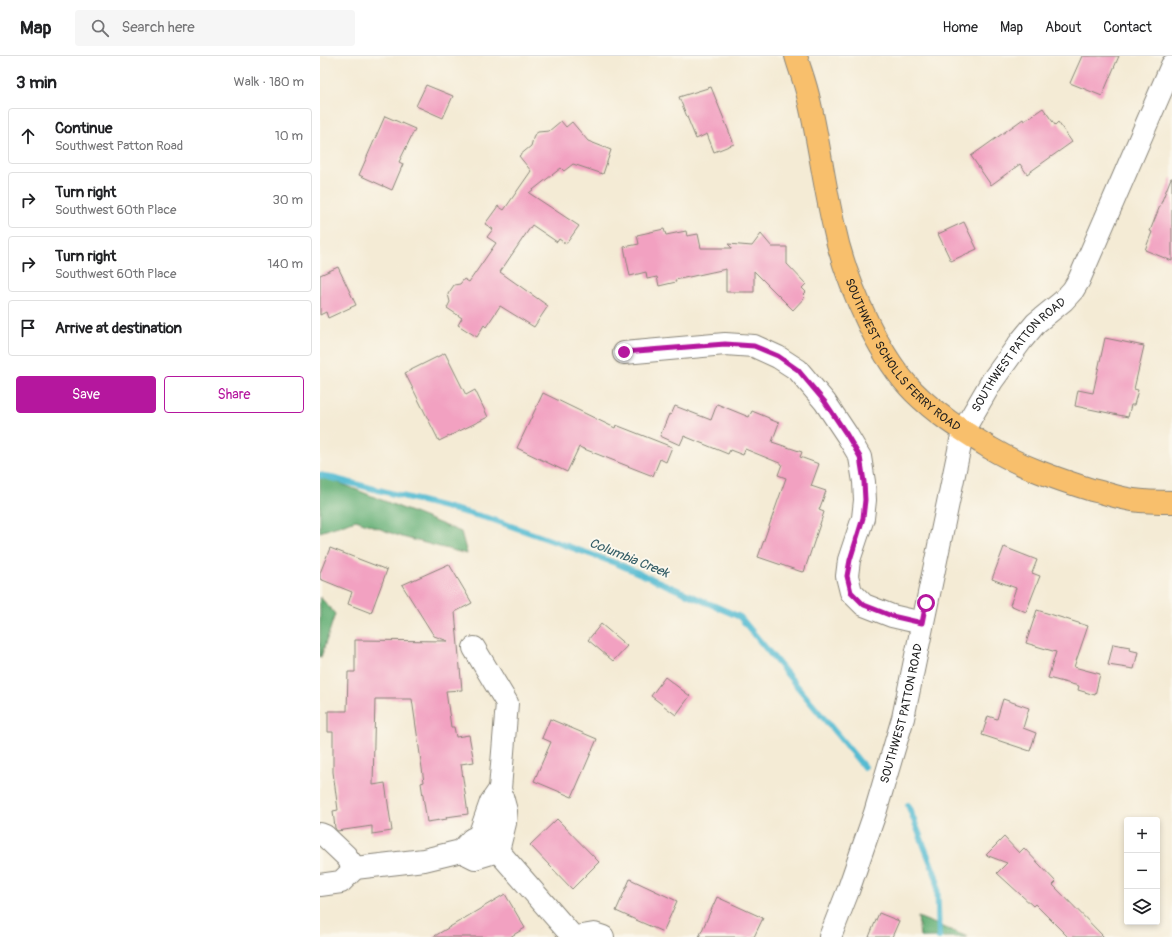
<!DOCTYPE html>
<html lang="en">
<head>
<meta charset="utf-8">
<style>
  :root { --surface:#fff; --page:#f6f6f6; --text:#202124; --muted:#757577; --line:#e0e0e0; --accent:#b5179e }
  body { margin:0; font-family:Pangolin,sans-serif; background:var(--page); color:var(--text) }
  .controls { position:absolute; right:12px; bottom:12px; display:grid; overflow:hidden; border-radius:4px; box-shadow:0 2px 6px #0003 }
  .controls button { width:36px; height:36px; display:grid; place-items:center; padding:0; border:0; border-bottom:1px solid var(--line); background:var(--surface); color:var(--text); font:20px sans-serif }
  .stop { position:absolute; width:12px; height:12px; margin:-9px; border:3px solid #b5179e; border-radius:50%; background:#fff }
  .stop.end { background:#b5179e; border-color:#fff; box-shadow:0 1px 4px #0008 }
  .list { margin:0; padding:0; list-style:none }
  h2 { display:flex; justify-content:space-between; align-items:center; height:52px; margin:0; padding:0 16px; font-size:17px }
  h2 small { font-size:13px; font-weight:400; color:var(--muted) }
  .list li { display:grid; grid-template-columns:26px 1fr auto; gap:12px; align-items:center; box-sizing:border-box; height:56px; margin:0 8px 8px; padding:0 8px; border:1px solid var(--line); border-radius:4px }
  .list b { display:block; font-size:15px; white-space:nowrap }
  .list p { margin:0; font-size:13px; white-space:nowrap; color:var(--muted) }
  .list em { font-size:13px; font-style:normal; color:var(--muted) }
  .actions { display:flex; gap:8px; padding:12px 16px }
  .actions a { flex:1; padding:9px 0; border:1px solid var(--accent); border-radius:4px; text-align:center; font-size:14px; color:var(--accent) }
  .actions .main { background:var(--accent); color:#fff }
  .icon { flex:none; width:22px; height:22px; fill:none; stroke:currentColor; stroke-width:2; stroke-linecap:round; stroke-linejoin:round }
  .map { position:relative; flex:none; width:852px; height:881px; overflow:hidden }
  header { display:flex; align-items:center; gap:24px; box-sizing:border-box; height:56px; padding:0 20px; background:var(--surface); border-bottom:1px solid var(--line) }
  header strong { font-size:19px }
  nav { display:flex; gap:22px; margin-inline-start:auto; font-size:14px }
  .search { width:280px; height:36px; background:var(--page); display:flex; align-items:center; gap:10px; box-sizing:border-box; padding:0 14px; border-radius:4px; color:var(--muted); font-size:15px }
  main { display:flex }
  aside { flex:1; background:var(--surface) }
  .map>svg:first-child { display:block }
  .forest { fill:#68b178; stroke:#42664a }
  .lines { fill:none; stroke-linecap:round; stroke-linejoin:round }
  .stream { stroke:#54bbd2; stroke-width:6 }
  .building { fill:#f2a1c1 }
  .minor-casing { stroke:#888478; stroke-width:24 }
  .tertiary-casing { stroke:#888478; stroke-width:24 }
  .primary-casing { stroke:#888478; stroke-width:24 }
  .minor { stroke:#fff; stroke-width:22 }
  .tertiary { stroke:#fff; stroke-width:22 }
  .primary { stroke:#f8bf6c; stroke-width:22 }
  .route { stroke:#b5179e; stroke-width:5 }
  .labels { text-anchor:middle; dominant-baseline:central; stroke-width:4; stroke-linejoin:round; paint-order:stroke }
  .street-label { font-size:12px; fill:#1c1c1c; stroke:#fbf7ec }
  .water-label { font-size:13px; font-style:italic; fill:#325c65; stroke:#fbf7ec }
</style>
</head>
<body>
<header>
<strong>Map</strong>
<div class="search"><svg class="icon" aria-label="search" viewBox="0 0 24 24"><circle cx="10" cy="10" r="6"/><path d="M15 15l6 6"/></svg>Search here</div>
<nav><a>Home</a><a>Map</a><a>About</a><a>Contact</a></nav>
</header>
<main>
<aside>
<h2>3 min<small>Walk · 180 m</small></h2>
<ul class="list">
<li><svg class="icon" aria-label="ahead" viewBox="0 0 24 24"><path d="M12 20V5M6 11l6-6 6 6"/></svg><div><b>Continue</b><p>Southwest Patton Road</p></div><em>10 m</em></li>
<li><svg class="icon" aria-label="right" viewBox="0 0 24 24"><path d="M7 20v-9h11M14 6l5 5-5 5"/></svg><div><b>Turn right</b><p>Southwest 60th Place</p></div><em>30 m</em></li>
<li><svg class="icon" aria-label="right" viewBox="0 0 24 24"><path d="M7 20v-9h11M14 6l5 5-5 5"/></svg><div><b>Turn right</b><p>Southwest 60th Place</p></div><em>140 m</em></li>
<li><svg class="icon" aria-label="arrive" viewBox="0 0 24 24"><path d="M6 21V4h12l-3 4 3 4H6"/></svg><div><b>Arrive at destination</b></div></li>
</ul>
<div class="actions"><a class="main">Save</a><a>Share</a></div>
</aside>
<div class="map">
<svg width="852" height="881" viewBox="0 0 852 881">
  <rect width="100%" height="100%" fill="#fbf7ec"/>
  <filter id="ink" filterUnits="userSpaceOnUse"><feTurbulence type="fractalNoise" baseFrequency=".025" numOctaves="2"/><feDisplacementMap in="SourceGraphic" scale="8" xChannelSelector="R" yChannelSelector="G"/><feConvolveMatrix kernelMatrix="1 2 1 2 8 2 1 2 1" color-interpolation-filters="sRGB"/></filter>
  <filter id="wash" filterUnits="userSpaceOnUse"><feTurbulence type="fractalNoise" baseFrequency=".012" numOctaves="4" result="noise"/><feDisplacementMap in="SourceGraphic" scale="16" xChannelSelector="R" yChannelSelector="G"/><feGaussianBlur stdDeviation="0.9" result="paint"/><feColorMatrix in="noise" values="0 0 0 0 0 0 0 0 0 0 0 0 0 0 0 0 0 1.4 0 .05"/><feComposite in="paint" operator="in"/></filter>
  <g filter="url(#wash)">
    <rect width="100%" height="100%" fill="#f4ebd5"/>
    <path class="forest" d="M 0,419 L 141,476 L 147,498 L 82,481 L 36,464 L 0,476 Z
      M 0,541 L 15,558 L 1,601 L 0,601 Z
      M 598,861 L 648,881 L 600,881 Z"/>
    <g class="lines">
      <path class="stream" d="M 0,419 L 171,463 L 298,508 L 420,561 L 544,711
        M 588,749 L 617,823 L 619,881"/>
    </g>
    <g id="blocks">
      <path class="building" d="M 762,0 L 799,0 L 782,40 L 750,27 Z
        M 106,29 L 133,40 L 123,62 L 96,50 Z
        M 391,31 L 414,88 L 394,96 L 387,78 L 376,83 L 359,41 Z
        M 723,52 L 735,69 L 738,66 L 752,86 L 707,118 L 700,108 L 671,129 L 651,100 L 703,63 L 704,65 Z
        M 65,60 L 95,73 L 79,106 L 83,108 L 72,134 L 39,119 Z
        M 241,65 L 246,71 L 252,66 L 268,85 L 291,94 L 283,118 L 253,108 L 244,115 L 241,112 L 209,137 L 259,170 L 246,188 L 239,183 L 237,186 L 212,169 L 180,216 L 228,250 L 214,271 L 180,250 L 166,271 L 164,269 L 157,281 L 138,269 L 142,262 L 127,252 L 130,246 L 128,238 L 134,229 L 140,228 L 144,223 L 149,226 L 176,187 L 167,181 L 173,173 L 165,168 L 178,150 L 184,154 L 211,115 L 199,100 L 211,90 L 214,79 L 218,76 L 229,75 Z
        M 851,122 L 852,122 L 852,205 L 825,194 L 832,176 L 830,175 Z
        M 644,166 L 657,193 L 631,205 L 618,178 Z
        M 344,173 L 346,179 L 366,175 L 367,180 L 378,178 L 381,192 L 412,192 L 408,188 L 432,190 L 441,178 L 452,191 L 467,191 L 467,208 L 486,228 L 482,232 L 486,236 L 483,239 L 485,241 L 473,254 L 434,215 L 434,236 L 406,236 L 406,213 L 355,224 L 356,226 L 339,230 L 337,221 L 327,223 L 326,216 L 310,220 L 304,191 L 319,188 L 317,179 Z
        M 18,211 L 36,249 L 8,262 L 6,256 L 0,259 L 0,219 Z
        M 785,282 L 824,290 L 814,333 L 818,334 L 814,349 L 811,349 L 808,361 L 755,350 L 758,334 L 773,337 Z
        M 125,297 L 146,339 L 155,334 L 168,361 L 119,385 L 85,317 Z
        M 223,337 L 295,372 L 296,369 L 352,391 L 346,406 L 340,403 L 333,420 L 259,391 L 247,416 L 197,392 Z
        M 397,348 L 429,361 L 432,355 L 449,362 L 449,363 L 459,367 L 452,386 L 482,396 L 480,401 L 499,408 L 491,430 L 506,435 L 499,454 L 504,456 L 484,516 L 482,515 L 482,516 L 438,501 L 466,422 L 458,419 L 462,408 L 425,393 L 423,399 L 410,394 L 408,398 L 364,380 L 360,389 L 340,380 L 349,358 L 351,359 L 355,350 L 391,364 Z
        M 684,491 L 717,504 L 712,517 L 720,520 L 706,556 L 690,549 L 696,532 L 672,523 Z
        M 10,492 L 67,514 L 51,557 L 28,548 L 32,536 L 0,523 L 0,517 Z
        M 129,508 L 152,547 L 135,556 L 142,634 L 126,635 L 131,671 L 134,671 L 136,681 L 149,679 L 154,706 L 141,708 L 148,758 L 126,761 L 127,763 L 107,766 L 101,727 L 104,726 L 92,643 L 55,643 L 53,729 L 65,727 L 72,775 L 52,778 L 52,770 L 17,775 L 15,772 L 13,755 L 18,754 L 13,716 L 13,676 L 8,676 L 8,655 L 27,655 L 28,616 L 35,616 L 35,584 L 128,585 L 114,580 L 82,529 Z
        M 717,554 L 768,570 L 754,611 L 780,618 L 775,639 L 758,634 L 759,630 L 728,622 L 736,596 L 706,587 Z
        M 281,568 L 307,590 L 293,605 L 268,584 Z
        M 793,588 L 810,591 L 809,594 L 818,596 L 814,613 L 788,609 Z
        M 345,621 L 370,640 L 356,659 L 331,640 Z
        M 683,643 L 709,652 L 703,672 L 716,677 L 710,695 L 662,679 L 668,660 L 677,663 Z
        M 230,663 L 277,683 L 252,741 L 214,725 L 231,686 L 222,682 Z
        M 237,763 L 279,806 L 252,833 L 210,789 Z
        M 684,781 L 699,797 L 704,792 L 736,826 L 733,829 L 784,881 L 748,881 L 715,848 L 713,850 L 677,817 L 687,807 L 666,799 Z
        M 310,823 L 357,845 L 343,876 L 296,855 Z
        M 185,838 L 205,872 L 190,881 L 113,881 Z
        M 397,841 L 443,862 L 434,881 L 379,881 Z
        M 559,857 L 579,865 L 572,881 L 549,881 Z"/>
    </g>
  </g>
  <g filter="url(#ink)">
    <use href="#blocks" fill-opacity="0" stroke="#888478" stroke-width="1"/>
    <g class="lines">
      <g class="minor-casing">
        <g id="minor">
          <path d="M 304,297 L 405,288 L 434,290 L 458,301 L 478,314 L 505,346 L 527,379 L 540,401 L 544,426 L 545,444 L 543,462 L 529,504 L 527,520 L 531,536 L 544,549 L 572,560 L 602,567"/>
          <path id="s1" d="M 643,375 L 672,325 L 701,285 L 716,267 L 743,245 L 753,234 L 759,224 L 852,9"/>
          <path d="M 154,592 L 187,647 L 180,733 L 186,755 L 185,767 L 178,795"/>
          <path d="M 0,778 L 5,780 L 26,800 L 35,812"/>
          <path d="M 159,780 L 171,746 L 180,733"/>
          <path d="M 141,795 L 155,802 L 178,795"/>
          <path d="M 35,812 L 104,804 L 141,795 L 152,783 L 159,780 L 168,786 L 178,795 L 253,881"/>
          <path d="M 0,829 L 21,826 L 35,812"/>
          <path d="M 256,881 L 274,878 L 283,881"/>
        </g>
      </g>
      <g class="tertiary-casing">
        <g id="tertiary">
          <path id="s2" d="M 510,881 L 528,835 L 555,757 L 583,662 L 643,375"/>
        </g>
      </g>
      <g class="primary-casing">
        <g id="primary">
          <path id="s3" d="M 476,0 C 480,14 486,29 489,44 C 499,86 504,129 514,171 C 521,205 534,238 549,269 C 561,293 575,317 594,336 C 617,359 643,375 670,392 C 702,411 737,423 772,434 C 786,437 799,442 813,444 C 826,446 839,446 852,446"/>
        </g>
      </g>
      <use href="#minor" class="minor"/>
      <use href="#tertiary" class="tertiary"/>
      <use href="#primary" class="primary"/>
    </g>
  </g>
  <g class="lines" filter="url(#ink)">
    <path class="route" d="M 304,296 L 405,288 L 434,290 L 458,300 L 478,314 L 505,346 L 527,379 L 540,401 L 544,426 L 545,444 L 543,462 L 530,504 L 527,520 L 531,536 L 544,549 L 572,560 L 602,567 L 606,547"/>
  </g>
  <g class="labels">
    <g class="street-label">
      <text stroke="none"><textPath href="#s3" startOffset="324">SOUTHWEST SCHOLLS FERRY ROAD</textPath></text>
      <text stroke="none"><textPath href="#s1" startOffset="95">SOUTHWEST PATTON ROAD</textPath></text>
      <text stroke="none"><textPath href="#s2" startOffset="235">SOUTHWEST PATTON ROAD</textPath></text>
    </g>
    <g class="water-label">
      <text transform="translate(309 502) rotate(22)">Columbia Creek</text>
    </g>
  </g>
</svg>
<div class="controls">
<button>+</button>
<button>−</button>
<button><svg class="icon" aria-label="layers" viewBox="0 0 24 24"><path d="M12 4l9 5-9 5-9-5zM3 14l9 5 9-5"/></svg></button>
</div>
<div class="stop" style="left:606px;top:547px"></div>
<div class="stop end" style="left:304px;top:296px"></div>
</div>
</main>
</body>
</html>
